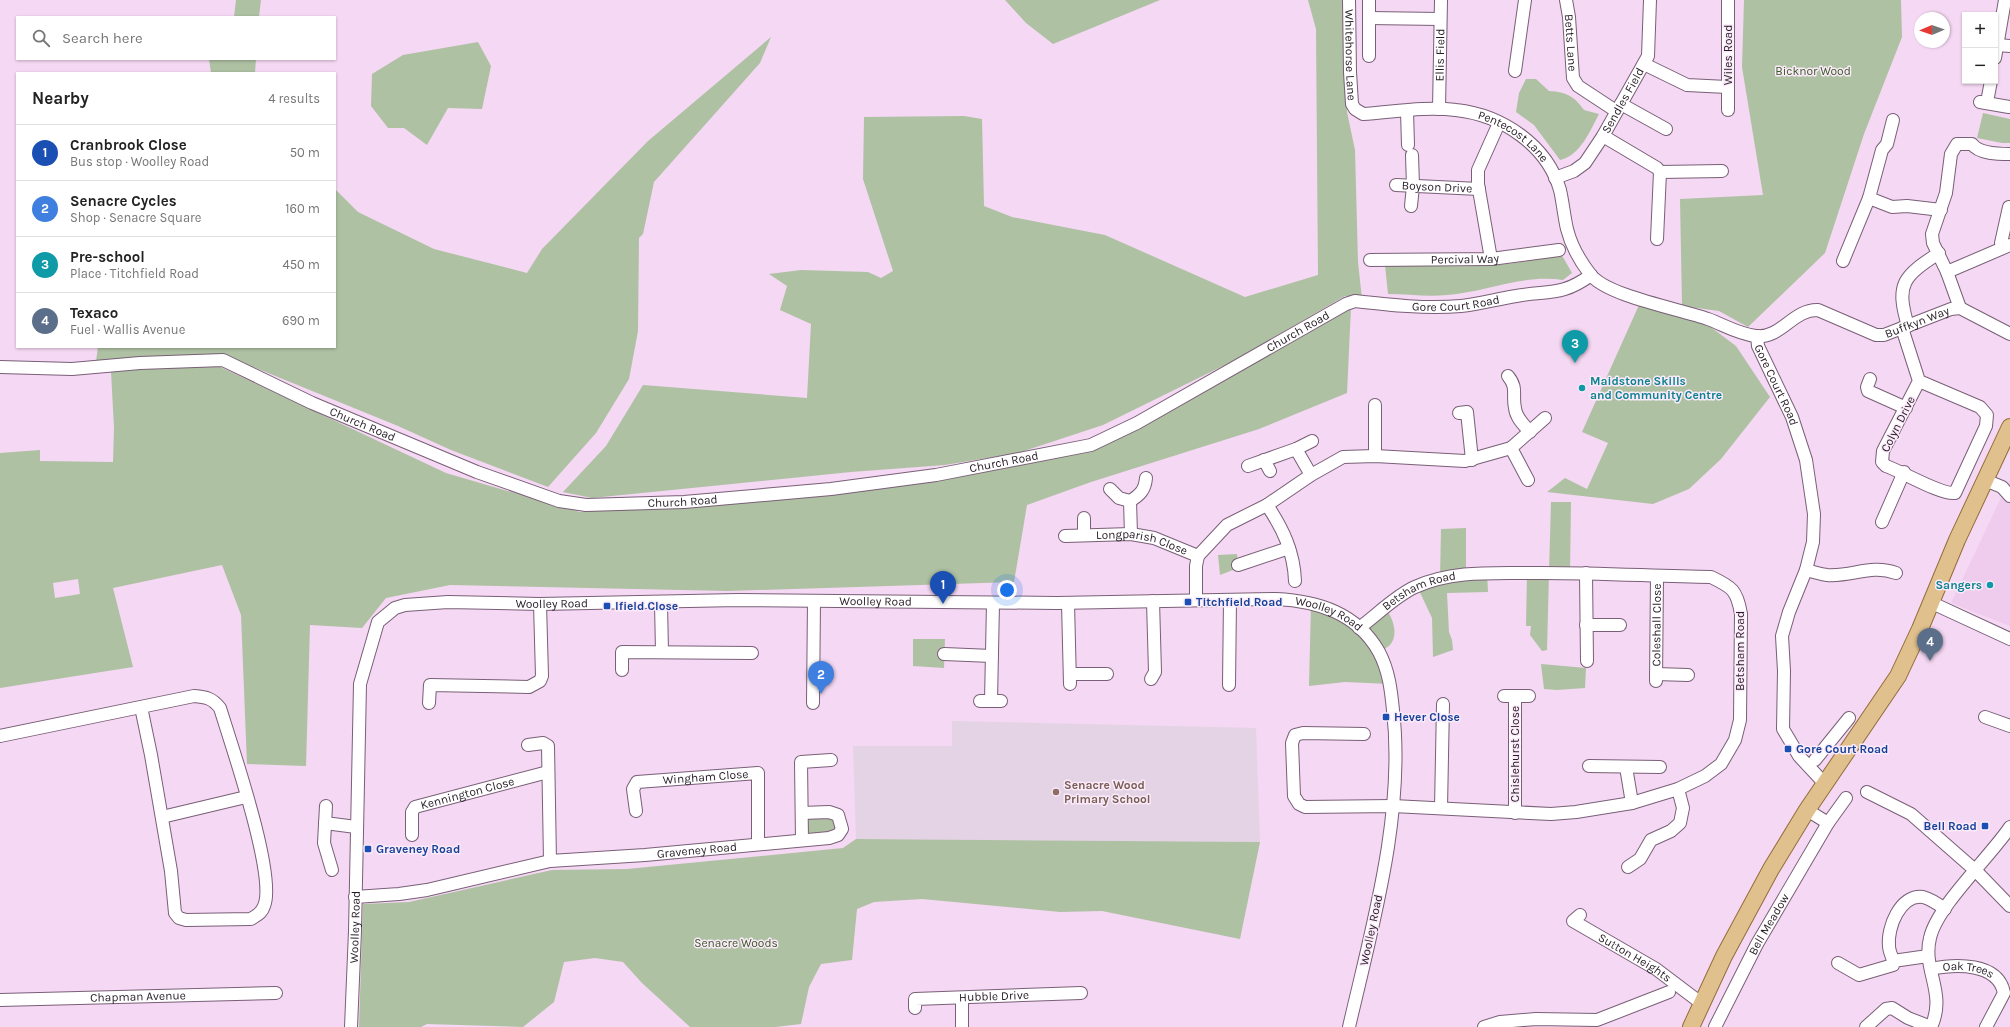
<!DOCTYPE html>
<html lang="en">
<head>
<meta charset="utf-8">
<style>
  :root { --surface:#fff; --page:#f2f2f2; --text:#222; --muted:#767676; --line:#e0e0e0; --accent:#a144ae }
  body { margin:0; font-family:Karla,sans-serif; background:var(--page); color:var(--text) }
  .controls { position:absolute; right:12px; top:12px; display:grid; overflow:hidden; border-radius:0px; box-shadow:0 1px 3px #0004 }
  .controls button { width:36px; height:36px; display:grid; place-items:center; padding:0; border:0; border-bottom:1px solid var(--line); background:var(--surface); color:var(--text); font:20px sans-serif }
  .compass { position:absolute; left:1914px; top:12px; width:36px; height:36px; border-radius:50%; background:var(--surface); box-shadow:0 1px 3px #0004; rotate:268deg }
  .you { position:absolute; left:1007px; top:590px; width:14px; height:14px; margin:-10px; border:3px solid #fff; border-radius:50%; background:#1a73e8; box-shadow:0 0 0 6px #1a73e833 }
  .badge { display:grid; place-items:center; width:26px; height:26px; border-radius:50%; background:var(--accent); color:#fff; font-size:13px; font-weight:700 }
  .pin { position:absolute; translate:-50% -33px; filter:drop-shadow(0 1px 2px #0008) }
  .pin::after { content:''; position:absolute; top:21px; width:14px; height:12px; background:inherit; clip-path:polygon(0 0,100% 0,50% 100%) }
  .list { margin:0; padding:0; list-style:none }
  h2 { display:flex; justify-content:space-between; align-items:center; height:52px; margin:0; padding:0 16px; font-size:17px }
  h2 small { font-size:13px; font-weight:400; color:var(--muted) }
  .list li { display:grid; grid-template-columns:26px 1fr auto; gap:12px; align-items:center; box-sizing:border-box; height:56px; padding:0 16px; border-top:1px solid var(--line) }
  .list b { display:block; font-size:15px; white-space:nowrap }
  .list p { margin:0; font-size:13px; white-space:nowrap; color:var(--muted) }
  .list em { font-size:13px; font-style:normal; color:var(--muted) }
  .icon { flex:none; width:22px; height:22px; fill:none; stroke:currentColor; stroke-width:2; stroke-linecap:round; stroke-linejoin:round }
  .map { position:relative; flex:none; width:2010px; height:1027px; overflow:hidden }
  .search { position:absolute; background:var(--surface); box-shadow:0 1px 3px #0004; left:16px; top:16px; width:320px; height:44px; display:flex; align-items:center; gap:10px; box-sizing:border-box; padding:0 14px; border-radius:0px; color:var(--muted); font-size:15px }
  .panel { position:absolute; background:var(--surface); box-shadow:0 1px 3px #0004; left:16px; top:72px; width:320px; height:276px; border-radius:0px }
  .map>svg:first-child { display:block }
  .built { fill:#efcced }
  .education { fill:#e3d3e5 }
  .green { fill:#aec1a3; fill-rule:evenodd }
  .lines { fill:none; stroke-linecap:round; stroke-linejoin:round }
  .minor-casing { stroke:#795f77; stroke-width:14 }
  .major-casing { stroke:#926d38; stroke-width:18 }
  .minor { stroke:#fff; stroke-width:12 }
  .major { stroke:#e0c18e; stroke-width:16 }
  .culture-dot { fill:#0f9aa8; stroke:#fbeafa; stroke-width:1.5 }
  .transit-dot { fill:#1a4fb4; stroke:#fbeafa; stroke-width:1.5 }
  .education-dot { fill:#8d6e63; stroke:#fbeafa; stroke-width:1.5 }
  .labels { text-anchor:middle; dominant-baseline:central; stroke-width:3; stroke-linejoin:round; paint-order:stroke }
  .street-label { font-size:12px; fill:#261c25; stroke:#fbeafa }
  .park-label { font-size:12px; fill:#3a5825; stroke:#fbeafa }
  .culture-label { font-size:12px; font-weight:bold; fill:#0d838f; stroke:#fbeafa; text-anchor:start }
  .transit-label { font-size:12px; font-weight:bold; fill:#164399; stroke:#fbeafa; text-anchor:start }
  .education-label { font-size:12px; font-weight:bold; fill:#785e54; stroke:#fbeafa; text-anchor:start }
</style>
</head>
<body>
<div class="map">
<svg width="2010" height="1027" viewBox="0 0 2010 1027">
  <rect width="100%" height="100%" fill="#f5d8f3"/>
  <path class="built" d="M 2010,479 L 2010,626 L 1951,603 Z"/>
  <path class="education" d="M 952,721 L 1256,728 L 1260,842 L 856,839 L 853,746 L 952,746 Z"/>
  <path class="green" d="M 236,0 L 261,0 L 259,17 L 234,17 Z
    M 1005,0 L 1160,0 L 1053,44 L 1026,23 Z
    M 1308,0 L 1345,0 L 1347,112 L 1355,150 L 1358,262 L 1362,299 L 1345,296 L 1231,362 L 1103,425 L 1018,453 L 945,465 L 851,472 L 592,498 L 563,492 L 606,446 L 643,385 L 807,398 L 811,324 L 780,310 L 787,286 L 769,274 L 801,270 L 868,272 L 881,278 L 893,271 L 863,179 L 864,117 L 964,116 L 982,119 L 984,206 L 1012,217 L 1105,235 L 1245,297 L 1318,275 L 1316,29 Z
    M 1744,0 L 1901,0 L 1902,37 L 1864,134 L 1825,253 L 1748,327 L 1719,311 L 1682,306 L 1680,199 L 1763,195 L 1742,67 Z
    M 771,37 L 760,63 L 654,182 L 643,234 L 639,238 L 638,331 L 629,379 L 596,433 L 548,487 L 451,450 L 398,426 L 231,358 L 211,355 L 96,361 L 98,347 L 335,347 L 335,189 L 358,212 L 434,249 L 527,273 L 542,249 L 648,141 Z
    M 478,42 L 491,66 L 482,109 L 448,108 L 427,145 L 404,128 L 388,128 L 371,106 L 372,74 L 403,55 Z
    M 209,59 L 256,59 L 255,73 L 211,73 Z
    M 1526,79 L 1536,79 L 1549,91 C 1567,92 1575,97 1584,110 L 1599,114 C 1590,131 1580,156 1560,160 L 1534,125 L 1516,112 L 1519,93 Z
    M 1983,113 L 2010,119 L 2010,143 L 2002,143 L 1977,138 Z
    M 1560,252 L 1572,273 L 1563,280 C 1523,274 1486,292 1447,295 C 1428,297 1407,294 1388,294 L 1385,265 C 1442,265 1506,272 1560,252 Z
    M 1639,305 L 1704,322 L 1736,346 L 1770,397 L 1721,459 L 1689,489 L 1653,504 L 1547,492 L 1565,478 L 1587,489 L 1608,443 L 1582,432 Z
    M 1351,307 L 1347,393 L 1259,429 L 1091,482 L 1027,505 L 1014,582 L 728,591 L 450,585 L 386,598 L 362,628 L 310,625 L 306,766 L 247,764 L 241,615 L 222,565 L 113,588 L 133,667 L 0,688 L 0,453 L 40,450 L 40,461 L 113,462 L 114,428 L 111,372 L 214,364 L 446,473 L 580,512 L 888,488 L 1086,452 ZM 78,579 L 80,594 L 55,598 L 53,583 Z
    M 1551,502 L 1571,502 L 1570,573 L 1549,573 L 1547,650 L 1542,651 L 1530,635 L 1531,626 L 1526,626 L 1527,573 L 1549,572 Z
    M 1466,528 L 1466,574 L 1487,573 L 1488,592 L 1447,593 L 1449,632 L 1452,640 L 1453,650 L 1433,657 L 1432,618 L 1417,586 L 1440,578 L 1441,529 Z
    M 1237,554 L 1238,568 L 1220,575 L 1218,555 Z
    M 1311,604 L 1359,628 L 1385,608 C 1393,617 1399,635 1390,645 C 1387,648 1382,650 1378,652 L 1390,684 L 1345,682 L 1309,686 Z
    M 913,639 L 945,639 L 944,668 L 913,666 Z
    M 1541,664 L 1586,668 L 1585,688 L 1557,690 L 1544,689 Z
    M 829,812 L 842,829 L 802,840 L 802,813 Z
    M 856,839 L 1260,842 L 1240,939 L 1102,911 L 1060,912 L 922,899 L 874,902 L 857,909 L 852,960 L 821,964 L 809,987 L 801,1024 L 775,1027 L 690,1027 L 642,983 L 623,962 L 595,958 L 564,962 L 554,1002 L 523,1027 L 427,1024 L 421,1027 L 359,1027 L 363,904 L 409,902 L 552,870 L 627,869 L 843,848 Z"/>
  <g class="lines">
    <g class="minor-casing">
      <g id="minor">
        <path id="s1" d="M 1349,0 L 1350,72 L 1352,104 L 1355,109 L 1363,114 C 1393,112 1426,106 1456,110 C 1502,115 1547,145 1560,190 C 1563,203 1564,216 1567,229 C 1571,245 1580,261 1590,274 C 1606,296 1680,309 1708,319 C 1724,325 1738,334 1756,336 C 1781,339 1793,309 1818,310 L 1876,335 L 1884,335 L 1951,309 L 1960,308 L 2010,334"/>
        <path d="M 1369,0 L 1369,56"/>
        <path id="s2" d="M 1566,0 L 1569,17 L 1573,78 L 1578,86 L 1616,111"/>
        <path d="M 1728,0 L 1728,110"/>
        <path d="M 1369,18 L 1440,19"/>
        <path d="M 1997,45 L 2010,46"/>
        <path d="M 1995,58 L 2005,0"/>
        <path d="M 1644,64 L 1687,85 L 1727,87"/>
        <path d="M 1515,71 L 1525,0"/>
        <path d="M 1980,102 L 2009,107"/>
        <path d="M 1987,102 L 1991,81"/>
        <path d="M 1621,104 L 1666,129"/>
        <path id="s3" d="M 1439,109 L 1441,0"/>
        <path d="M 1407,111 L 1408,145"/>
        <path d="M 1893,120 L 1887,144 L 1882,150 L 1869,198 L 1892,207 L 1907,206 L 1941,210"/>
        <path d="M 1603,136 L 1657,168 L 1660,172 L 1657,239"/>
        <path d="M 1660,172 L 1722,171"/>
        <path id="s4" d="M 1555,178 L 1574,171 L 1585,163 L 1603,136 L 1648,56 L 1650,0"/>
        <path id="s5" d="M 1396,185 L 1479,189"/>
        <path d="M 1411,206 L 1413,186 L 1412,155"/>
        <path d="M 2004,247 L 2001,243 L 2009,207"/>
        <path d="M 1491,259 L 1478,184 L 1478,170 L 1499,123"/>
        <path id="s6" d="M 1370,260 L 1491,259 L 1559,250"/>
        <path d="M 1843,261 L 1869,198"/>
        <path d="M 1947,272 L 2010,245"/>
        <path d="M 1960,308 L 1947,272 L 1933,243 L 1932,234 L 1946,193 L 1951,154 L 1957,144 L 1972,144 C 1979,154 1999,154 2010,154"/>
        <path d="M 1908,326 C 1895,283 1904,276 1939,253"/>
        <path d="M 1902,328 L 1919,381 L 1883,451 L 1882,462 L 1886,466 C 1903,472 1941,495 1955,493 L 1986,426 L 1987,415 L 1980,407 L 1919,381"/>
        <path id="s7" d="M 1757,336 L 1758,346 L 1792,417 L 1806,460 L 1814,514 L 1813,542 L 1806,570 L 1789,612 L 1782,636 L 1784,671 L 1783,729 L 1799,756 L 1825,784"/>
        <path id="s8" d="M 0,367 L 72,369 L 140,363 L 223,360 L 312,403 L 477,472 L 559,501 L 586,505 L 684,502 L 831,489 L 936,475 L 1091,445 L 1137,423 L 1346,304 L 1355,301 C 1390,305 1426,309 1461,306 C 1480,304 1497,299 1516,296 C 1548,290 1561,297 1591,275"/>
        <path d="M 1508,376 C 1518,388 1512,394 1515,408 C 1516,418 1524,425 1530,432"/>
        <path d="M 1870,379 L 1867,387 L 1868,391 L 1906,408"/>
        <path d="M 1375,405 L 1375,456"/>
        <path d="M 1459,413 L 1467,412 L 1472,460"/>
        <path d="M 1511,448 L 1528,480"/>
        <path d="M 1296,449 L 1311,475"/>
        <path d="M 1264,460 L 1270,471"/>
        <path d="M 1248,466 L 1296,449 L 1312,441"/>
        <path d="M 1985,480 L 2002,487 L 2010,496"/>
        <path d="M 1110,489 L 1119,498 L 1130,501 C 1140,495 1145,490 1146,478"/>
        <path d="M 1130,501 L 1131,534"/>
        <path d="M 1267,505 C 1283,529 1294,552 1295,581"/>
        <path d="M 1084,518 L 1084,535"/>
        <path d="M 1882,522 L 1904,472"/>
        <path id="s9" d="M 1065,536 L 1131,534 L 1154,538 L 1198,556"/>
        <path d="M 1238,565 L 1289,548"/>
        <path d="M 1806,570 C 1813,572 1820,574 1827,575 C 1852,577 1871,564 1896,573"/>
        <path d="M 1586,573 L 1587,661"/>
        <path d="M 1196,600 L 1196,566 L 1198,556 L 1227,525 L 1267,505 L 1311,475 L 1343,457 L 1375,456 L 1465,461 L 1511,448 L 1545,418"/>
        <path d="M 661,603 L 662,652"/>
        <path d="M 1068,603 L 1070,684"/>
        <path d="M 1932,603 L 2010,639"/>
        <path d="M 1586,625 L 1620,625"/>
        <path id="s10" d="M 1359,628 C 1377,615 1395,596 1415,587 C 1450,571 1489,573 1526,573 C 1587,572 1649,576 1711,577 C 1732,587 1737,590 1741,614 L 1740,720 L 1735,740 L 1721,764 L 1705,776 L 1678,789 L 1632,803 L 1576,812 L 1551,814 L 1393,806 L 1305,807 L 1299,804 L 1294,796 L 1292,743 L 1295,735 L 1303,733 L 1364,734"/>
        <path d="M 944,654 L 992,656"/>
        <path d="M 622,670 L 622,652 L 752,653"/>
        <path d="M 1070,674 L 1107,674"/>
        <path d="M 1656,674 L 1688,675"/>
        <path d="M 1151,679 L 1155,672 L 1153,601"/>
        <path id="s11" d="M 1656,681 L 1657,576"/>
        <path d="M 1229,685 L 1230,600"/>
        <path d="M 1504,696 L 1529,696"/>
        <path d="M 1515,696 L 1515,813"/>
        <path d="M 980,701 L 1001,701"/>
        <path d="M 991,701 L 993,603"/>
        <path d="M 429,703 L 430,685 L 529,687 L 540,681 L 542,676 L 540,604"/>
        <path d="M 813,703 L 814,601"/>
        <path d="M 1985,717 L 2010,726"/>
        <path d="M 0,736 L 194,696 C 206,697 212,698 220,708 C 231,744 277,877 264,906 C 262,913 257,915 251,919 L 186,920 L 179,918 L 175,913 L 171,871 L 151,755 L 141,707"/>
        <path d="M 528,745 L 543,743 L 548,746 L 550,861"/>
        <path d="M 1815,760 L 1849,718"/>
        <path d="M 1589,766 L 1660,767"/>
        <path d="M 1626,767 L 1632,803"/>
        <path d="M 1867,792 L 1911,814 L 1976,871 L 2010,906"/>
        <path d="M 326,806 L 324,843 L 332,870"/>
        <path d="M 1441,808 L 1443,704"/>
        <path d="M 1807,810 L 1828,823"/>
        <path id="s12" d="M 636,811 L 633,789 L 637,782 L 758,773 L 758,844"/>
        <path d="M 162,817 L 246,797"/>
        <path d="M 325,823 L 356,827"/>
        <path id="s13" d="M 412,835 L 412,812 L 415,807 L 548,772"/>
        <path d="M 802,840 L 801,762 L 831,760"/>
        <path d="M 1628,867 L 1640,859 L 1651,840 L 1671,831 L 1680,823 L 1683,808 L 1678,789"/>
        <path id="s14" d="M 355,897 L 399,894 L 427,890 L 550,861 L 645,855 L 829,838 L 838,835 L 842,829 L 838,815 L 829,812 L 802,813"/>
        <path id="s15" d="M 1580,915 L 1573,921 L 1656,969 L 1701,1003"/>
        <path d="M 1893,961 C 1892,956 1889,951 1889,946 C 1887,928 1900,894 1923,897 C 1931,899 1938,904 1945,909"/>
        <path d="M 1838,963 L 1859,975 L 1893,965 L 1893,961 L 1928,956"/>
        <path id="s16" d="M 1931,969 C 1955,964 1998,962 2004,993 L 1986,1027"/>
        <path d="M 962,998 L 962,1027"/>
        <path id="s17" d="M 0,1000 L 276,993"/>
        <path id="s18" d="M 915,1008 L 915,999 L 1081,993"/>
        <path id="s19" d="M 351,1027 L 355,931 L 360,684 L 378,622 L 395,608 L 405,605 L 448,602 L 540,604 L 738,600 L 1057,603 L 1276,599 C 1318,601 1357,613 1379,652 C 1389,671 1391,690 1393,710 C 1405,814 1372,927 1349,1027"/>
        <path d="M 1484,1027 L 1500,1022 L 1536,1019 L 1597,1020 L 1669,992"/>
        <path id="s20" d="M 1715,1027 L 1757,944 L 1828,823 L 1846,798"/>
        <path d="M 1866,1027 L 1886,1009 L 1892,1008 L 1908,1018 L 1931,1027"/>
        <path d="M 1931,1027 C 1947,993 1922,970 1930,938 C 1937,906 1990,857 2010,827"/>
      </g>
    </g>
    <g class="major-casing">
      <path id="major" d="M 1691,1027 L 1724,956 L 1771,869 L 1807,810 L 1898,676 L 1920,629 L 1957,540 L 2010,427"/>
    </g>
    <use href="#minor" class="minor"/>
    <use href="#major" class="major"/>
  </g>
  <g class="culture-dot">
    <circle cx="1582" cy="388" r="4"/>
    <circle cx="1990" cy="585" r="4"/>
  </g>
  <g class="transit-dot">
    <rect x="1184" y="598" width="8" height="8" rx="2"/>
    <rect x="603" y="602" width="8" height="8" rx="2"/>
    <rect x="1382" y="713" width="8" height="8" rx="2"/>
    <rect x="1784" y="745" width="8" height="8" rx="2"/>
    <rect x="1981" y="822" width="8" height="8" rx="2"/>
    <rect x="364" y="845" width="8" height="8" rx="2"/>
  </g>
  <circle class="education-dot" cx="1056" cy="792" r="4"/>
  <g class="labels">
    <g class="street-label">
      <text stroke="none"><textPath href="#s2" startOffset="43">Betts Lane</textPath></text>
      <text stroke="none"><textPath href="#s1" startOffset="55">Whitehorse Lane</textPath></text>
      <text stroke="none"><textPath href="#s3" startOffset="54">Ellis Field</textPath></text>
      <text transform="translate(1728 55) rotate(-90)">Wiles Road</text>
      <text stroke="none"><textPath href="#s4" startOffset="107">Sendles Field</textPath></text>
      <text stroke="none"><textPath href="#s1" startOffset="277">Pentecost Lane</textPath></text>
      <text stroke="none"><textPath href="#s5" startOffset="41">Boyson Drive</textPath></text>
      <text stroke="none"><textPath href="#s6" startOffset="95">Percival Way</textPath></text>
      <text stroke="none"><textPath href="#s8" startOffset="1527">Gore Court Road</textPath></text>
      <text stroke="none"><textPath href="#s1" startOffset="796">Buffkyn Way</textPath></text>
      <text stroke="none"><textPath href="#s8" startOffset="1361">Church Road</textPath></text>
      <text stroke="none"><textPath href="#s7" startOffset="53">Gore Court Road</textPath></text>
      <text stroke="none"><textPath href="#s8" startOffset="377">Church Road</textPath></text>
      <text transform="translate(1898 424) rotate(-63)">Colyn Drive</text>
      <text stroke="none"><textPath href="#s8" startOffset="1036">Church Road</textPath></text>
      <text stroke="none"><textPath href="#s8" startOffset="712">Church Road</textPath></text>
      <text stroke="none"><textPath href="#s9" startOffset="78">Longparish Close</textPath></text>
      <text stroke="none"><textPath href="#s10" startOffset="72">Betsham Road</textPath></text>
      <text stroke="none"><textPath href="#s19" startOffset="911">Woolley Road</textPath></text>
      <text stroke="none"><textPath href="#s19" startOffset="587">Woolley Road</textPath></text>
      <text stroke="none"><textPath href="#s19" startOffset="1367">Woolley Road</textPath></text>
      <text stroke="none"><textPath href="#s11" startOffset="56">Coleshall Close</textPath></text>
      <text transform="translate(1740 651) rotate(-90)">Betsham Road</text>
      <text transform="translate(1515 754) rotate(-90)">Chislehurst Close</text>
      <text stroke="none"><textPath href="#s12" startOffset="99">Wingham Close</textPath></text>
      <text stroke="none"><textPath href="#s13" startOffset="83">Kennington Close</textPath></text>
      <text stroke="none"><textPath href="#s14" startOffset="346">Graveney Road</textPath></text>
      <text stroke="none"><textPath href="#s20" startOffset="116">Bell Meadow</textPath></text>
      <text stroke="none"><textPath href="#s19" startOffset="100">Woolley Road</textPath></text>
      <text transform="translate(1371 930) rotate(-78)">Woolley Road</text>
      <text stroke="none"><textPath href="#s15" startOffset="81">Sutton Heights</textPath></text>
      <text stroke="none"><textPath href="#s16" startOffset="38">Oak Trees</textPath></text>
      <text stroke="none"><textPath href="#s17" startOffset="138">Chapman Avenue</textPath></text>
      <text stroke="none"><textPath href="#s18" startOffset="88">Hubble Drive</textPath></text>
    </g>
    <g class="park-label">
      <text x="1813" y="71">Bicknor Wood</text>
      <text x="736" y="943">Senacre Woods</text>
    </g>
    <g class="culture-label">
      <text x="1590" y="381">Maidstone Skills<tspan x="1590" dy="14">and Community Centre</tspan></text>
      <text x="1982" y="585" text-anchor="end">Sangers</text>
    </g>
    <g class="transit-label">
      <text x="1196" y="602">Titchfield Road</text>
      <text x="615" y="606">Ifield Close</text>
      <text x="1394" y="717">Hever Close</text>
      <text x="1796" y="749">Gore Court Road</text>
      <text x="1977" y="826" text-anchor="end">Bell Road</text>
      <text x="376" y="849">Graveney Road</text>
    </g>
    <g class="education-label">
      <text x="1064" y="785">Senacre Wood<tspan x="1064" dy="14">Primary School</tspan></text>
    </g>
  </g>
</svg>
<div class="controls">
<button>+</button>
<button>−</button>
</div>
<svg class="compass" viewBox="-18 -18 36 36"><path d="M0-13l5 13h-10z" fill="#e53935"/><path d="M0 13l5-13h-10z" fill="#767676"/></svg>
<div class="you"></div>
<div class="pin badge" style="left:943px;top:604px;background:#1a4fb4">1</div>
<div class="pin badge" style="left:821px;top:694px;background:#3f7fe0">2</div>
<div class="pin badge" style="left:1575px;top:363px;background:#0f9aa8">3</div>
<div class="pin badge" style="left:1930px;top:661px;background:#5c6f8a">4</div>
<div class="search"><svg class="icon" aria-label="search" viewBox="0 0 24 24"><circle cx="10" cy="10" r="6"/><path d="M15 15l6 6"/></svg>Search here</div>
<section class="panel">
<h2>Nearby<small>4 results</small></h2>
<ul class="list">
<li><span class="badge" style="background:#1a4fb4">1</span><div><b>Cranbrook Close</b><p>Bus stop · Woolley Road</p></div><em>50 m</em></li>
<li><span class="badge" style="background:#3f7fe0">2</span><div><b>Senacre Cycles</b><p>Shop · Senacre Square</p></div><em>160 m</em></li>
<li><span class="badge" style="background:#0f9aa8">3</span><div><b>Pre-school</b><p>Place · Titchfield Road</p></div><em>450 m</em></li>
<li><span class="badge" style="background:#5c6f8a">4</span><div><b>Texaco</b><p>Fuel · Wallis Avenue</p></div><em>690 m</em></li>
</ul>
</section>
</div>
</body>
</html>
